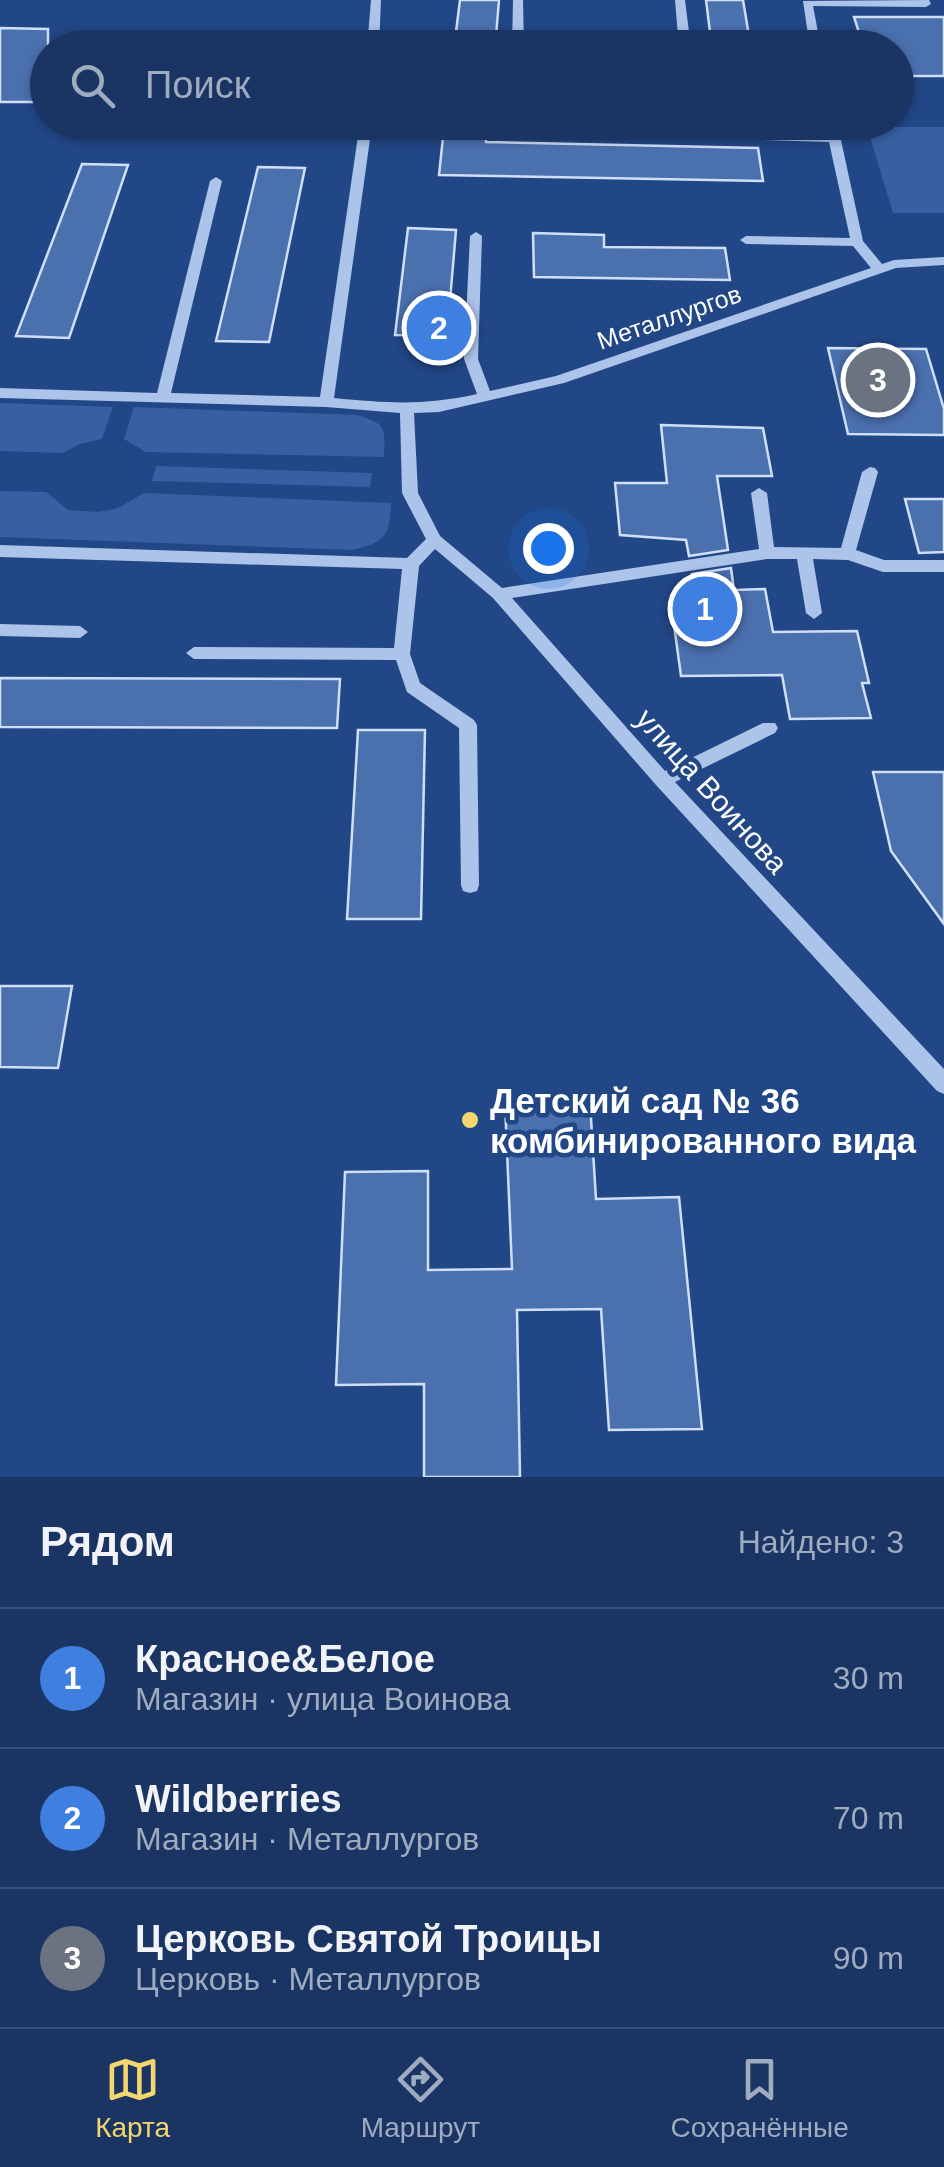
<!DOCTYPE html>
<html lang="ru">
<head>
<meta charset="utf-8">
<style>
  :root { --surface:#1a3564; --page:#27406d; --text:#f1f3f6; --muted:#9fabbf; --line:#385078; --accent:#f4d66f }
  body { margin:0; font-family:Arial,sans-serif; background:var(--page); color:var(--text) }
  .you { position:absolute; left:548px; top:548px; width:35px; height:35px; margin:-25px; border:8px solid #fff; border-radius:50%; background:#1a73e8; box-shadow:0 0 0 15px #1a73e833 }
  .badge { display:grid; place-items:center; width:65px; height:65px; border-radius:50%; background:var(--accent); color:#fff; font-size:32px; font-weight:700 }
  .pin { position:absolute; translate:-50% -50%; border:5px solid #fff; box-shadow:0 2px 10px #0006 }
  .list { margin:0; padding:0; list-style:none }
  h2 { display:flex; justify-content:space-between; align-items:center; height:130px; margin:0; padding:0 40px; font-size:42px }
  h2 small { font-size:32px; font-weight:400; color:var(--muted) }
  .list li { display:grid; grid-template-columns:65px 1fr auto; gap:30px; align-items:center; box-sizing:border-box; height:140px; padding:0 40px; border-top:2px solid var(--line) }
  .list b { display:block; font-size:38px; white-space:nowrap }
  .list p { margin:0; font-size:32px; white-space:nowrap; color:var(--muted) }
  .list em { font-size:32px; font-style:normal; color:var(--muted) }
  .icon { flex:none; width:55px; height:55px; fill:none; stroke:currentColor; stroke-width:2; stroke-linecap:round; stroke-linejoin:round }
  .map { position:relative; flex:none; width:944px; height:1477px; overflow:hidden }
  .search { position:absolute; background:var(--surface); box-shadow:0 2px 8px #0004; left:30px; right:30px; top:30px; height:110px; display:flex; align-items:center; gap:25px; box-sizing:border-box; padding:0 35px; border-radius:55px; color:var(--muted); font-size:38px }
  .sheet { height:550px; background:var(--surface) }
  nav { display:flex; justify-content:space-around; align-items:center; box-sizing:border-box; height:140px; border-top:2px solid var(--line); background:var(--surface); font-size:28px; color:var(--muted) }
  nav a { display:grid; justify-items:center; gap:5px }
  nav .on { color:var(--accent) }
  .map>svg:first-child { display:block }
  .green { fill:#3760a2 }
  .building { fill:#4b70ae; stroke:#d0dff7; stroke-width:2.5 }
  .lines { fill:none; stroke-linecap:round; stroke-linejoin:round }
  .minor { fill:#acc4e9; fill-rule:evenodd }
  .poi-dot { fill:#f4d66f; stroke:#224786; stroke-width:4 }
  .labels { text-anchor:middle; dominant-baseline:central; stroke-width:9; stroke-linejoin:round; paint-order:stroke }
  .far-street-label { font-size:25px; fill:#fff; stroke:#224786 }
  .street-label { font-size:30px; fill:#fff; stroke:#224786 }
  .near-poi-label { font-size:35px; font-weight:bold; fill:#fff; stroke:#224786; text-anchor:start }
</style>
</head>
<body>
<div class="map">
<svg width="944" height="1477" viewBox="0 0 944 1477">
  <rect width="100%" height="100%" fill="#224786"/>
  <path class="green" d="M 867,127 L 944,127 L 944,213 L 893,213 Z
    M 0,403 L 113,407 L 102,439 L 80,444 L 63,453 L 0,451 Z
    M 134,407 L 357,415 C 387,425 385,426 384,457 L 146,452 L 124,439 Z
    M 156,466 L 372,473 L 370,487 L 152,481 Z
    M 0,491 L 46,492 L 68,510 L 97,512 L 116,509 L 144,493 L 391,503 C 389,537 386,542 352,550 L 0,537 Z"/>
  <path class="building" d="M 460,0 L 499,0 L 495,48 L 454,48 Z
    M 706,0 L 743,0 L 751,48 L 712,48 Z
    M 854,17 L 944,17 L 944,76 L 896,76 L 896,48 L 864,48 Z
    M 0,28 L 48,29 L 48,102 L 0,102 Z
    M 443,137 L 486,138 L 486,142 L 758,148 L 763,181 L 439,175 Z
    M 82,164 L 128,165 L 69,338 L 16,336 Z
    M 258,167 L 305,168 L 269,342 L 216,341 Z
    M 408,228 L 456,230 L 447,336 L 395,335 Z
    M 533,233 L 604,235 L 604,247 L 725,248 L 730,280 L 534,277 Z
    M 828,348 L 926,349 L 944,409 L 944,435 L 848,434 Z
    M 661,425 L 763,428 L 772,476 L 717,476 L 728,550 L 689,556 L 686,540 L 620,535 L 615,483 L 667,483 Z
    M 905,499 L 944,499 L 944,552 L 919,553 Z
    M 731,568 L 734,590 L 765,589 L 773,632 L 857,631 L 869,683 L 862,683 L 871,718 L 790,719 L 782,675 L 681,676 L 674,625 L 699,624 L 692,574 Z
    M 0,678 L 340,679 L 337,728 L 0,727 Z
    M 358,730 L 425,730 L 421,919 L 347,919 Z
    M 873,772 L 944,772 L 944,924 L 891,851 Z
    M 0,986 L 72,986 L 58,1068 L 0,1067 Z
    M 590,1102 L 596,1199 L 679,1197 L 702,1429 L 609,1430 L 601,1309 L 517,1310 L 520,1477 L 424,1477 L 424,1384 L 336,1385 L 345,1172 L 428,1171 L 428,1270 L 512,1269 L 505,1103 Z"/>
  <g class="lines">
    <path class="minor" d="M 371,0 L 381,0 L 379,48 L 367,48 Z
      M 513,0 L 523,0 L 524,48 L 512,48 Z
      M 675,0 L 685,0 L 691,48 L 679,48 Z
      M 929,0 L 931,4 L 926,7 L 813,6 L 821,48 L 810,48 L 803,1 Z
      M 360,122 L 583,128 L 589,132 L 583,136 L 371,132 L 334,398 C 387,403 423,406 477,394 L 464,359 L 470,236 L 476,232 L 482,236 L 478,359 L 490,391 L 556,376 L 871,268 L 853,246 L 746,244 L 740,240 L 746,236 L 850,238 L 829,142 L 628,136 L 628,130 L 632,129 L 690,131 L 689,122 L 701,122 L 702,132 L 828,135 L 825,122 L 837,122 L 863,241 L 882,264 L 894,260 L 944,257 L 944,265 L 896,268 L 564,383 L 439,412 L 414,413 L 418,493 L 440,536 L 502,588 L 759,549 L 751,493 L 759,488 L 767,493 L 774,547 L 841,548 L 862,472 L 870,467 L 875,468 L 878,472 L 856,550 L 884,560 L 944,560 L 944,572 L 883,572 L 848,560 L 813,559 L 822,613 L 814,619 L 806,613 L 797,559 L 767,559 L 512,598 L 665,771 L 763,723 L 775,723 L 778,728 L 775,733 L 675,782 L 944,1069 L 944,1094 L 937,1091 L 656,785 L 493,598 L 435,549 L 419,566 L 410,654 L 420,683 L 474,720 L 477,725 L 479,885 L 477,891 L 470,893 L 463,891 L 461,885 L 459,728 L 407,692 L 396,660 L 194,659 L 186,653 L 194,647 L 394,648 L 402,569 L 0,557 L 0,545 L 407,558 L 426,539 L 402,493 L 400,413 L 326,407 L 0,398 L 0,388 L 157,393 L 210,181 L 216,177 L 222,181 L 171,393 L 320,397 Z
      M 0,624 L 80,626 L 88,632 L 80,638 L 0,636 Z"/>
  </g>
  <circle class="poi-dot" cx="470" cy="1120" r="10"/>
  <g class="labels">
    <g class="far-street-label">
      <text transform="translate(669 317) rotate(-19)">Металлургов</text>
    </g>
    <g class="street-label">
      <text transform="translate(712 791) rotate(48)">улица Воинова</text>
    </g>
    <g class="near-poi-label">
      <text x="490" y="1100">Детский сад № 36<tspan x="490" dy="40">комбинированного вида</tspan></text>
    </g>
  </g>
</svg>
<div class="you"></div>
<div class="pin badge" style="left:705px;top:609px;background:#3f7fe0">1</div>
<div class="pin badge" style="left:439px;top:328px;background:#3f7fe0">2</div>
<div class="pin badge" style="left:878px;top:380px;background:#6b7280">3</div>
<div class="search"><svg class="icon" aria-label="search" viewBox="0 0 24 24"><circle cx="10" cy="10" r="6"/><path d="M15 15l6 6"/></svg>Поиск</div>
</div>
<section class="sheet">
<h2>Рядом<small>Найдено: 3</small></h2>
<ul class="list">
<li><span class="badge" style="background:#3f7fe0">1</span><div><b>Красное&amp;Белое</b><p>Магазин · улица Воинова</p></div><em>30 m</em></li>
<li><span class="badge" style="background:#3f7fe0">2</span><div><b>Wildberries</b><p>Магазин · Металлургов</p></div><em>70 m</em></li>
<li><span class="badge" style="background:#6b7280">3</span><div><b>Церковь Святой Троицы</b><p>Церковь · Металлургов</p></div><em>90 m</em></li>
</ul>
</section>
<nav>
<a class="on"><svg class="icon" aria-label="map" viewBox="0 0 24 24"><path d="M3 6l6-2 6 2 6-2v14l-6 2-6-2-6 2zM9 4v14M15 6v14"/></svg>Карта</a>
<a><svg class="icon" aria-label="directions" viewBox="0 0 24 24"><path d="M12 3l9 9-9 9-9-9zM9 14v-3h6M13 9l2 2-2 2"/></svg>Маршрут</a>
<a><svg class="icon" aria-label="saved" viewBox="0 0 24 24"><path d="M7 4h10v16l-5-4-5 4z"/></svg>Сохранённые</a>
</nav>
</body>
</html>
